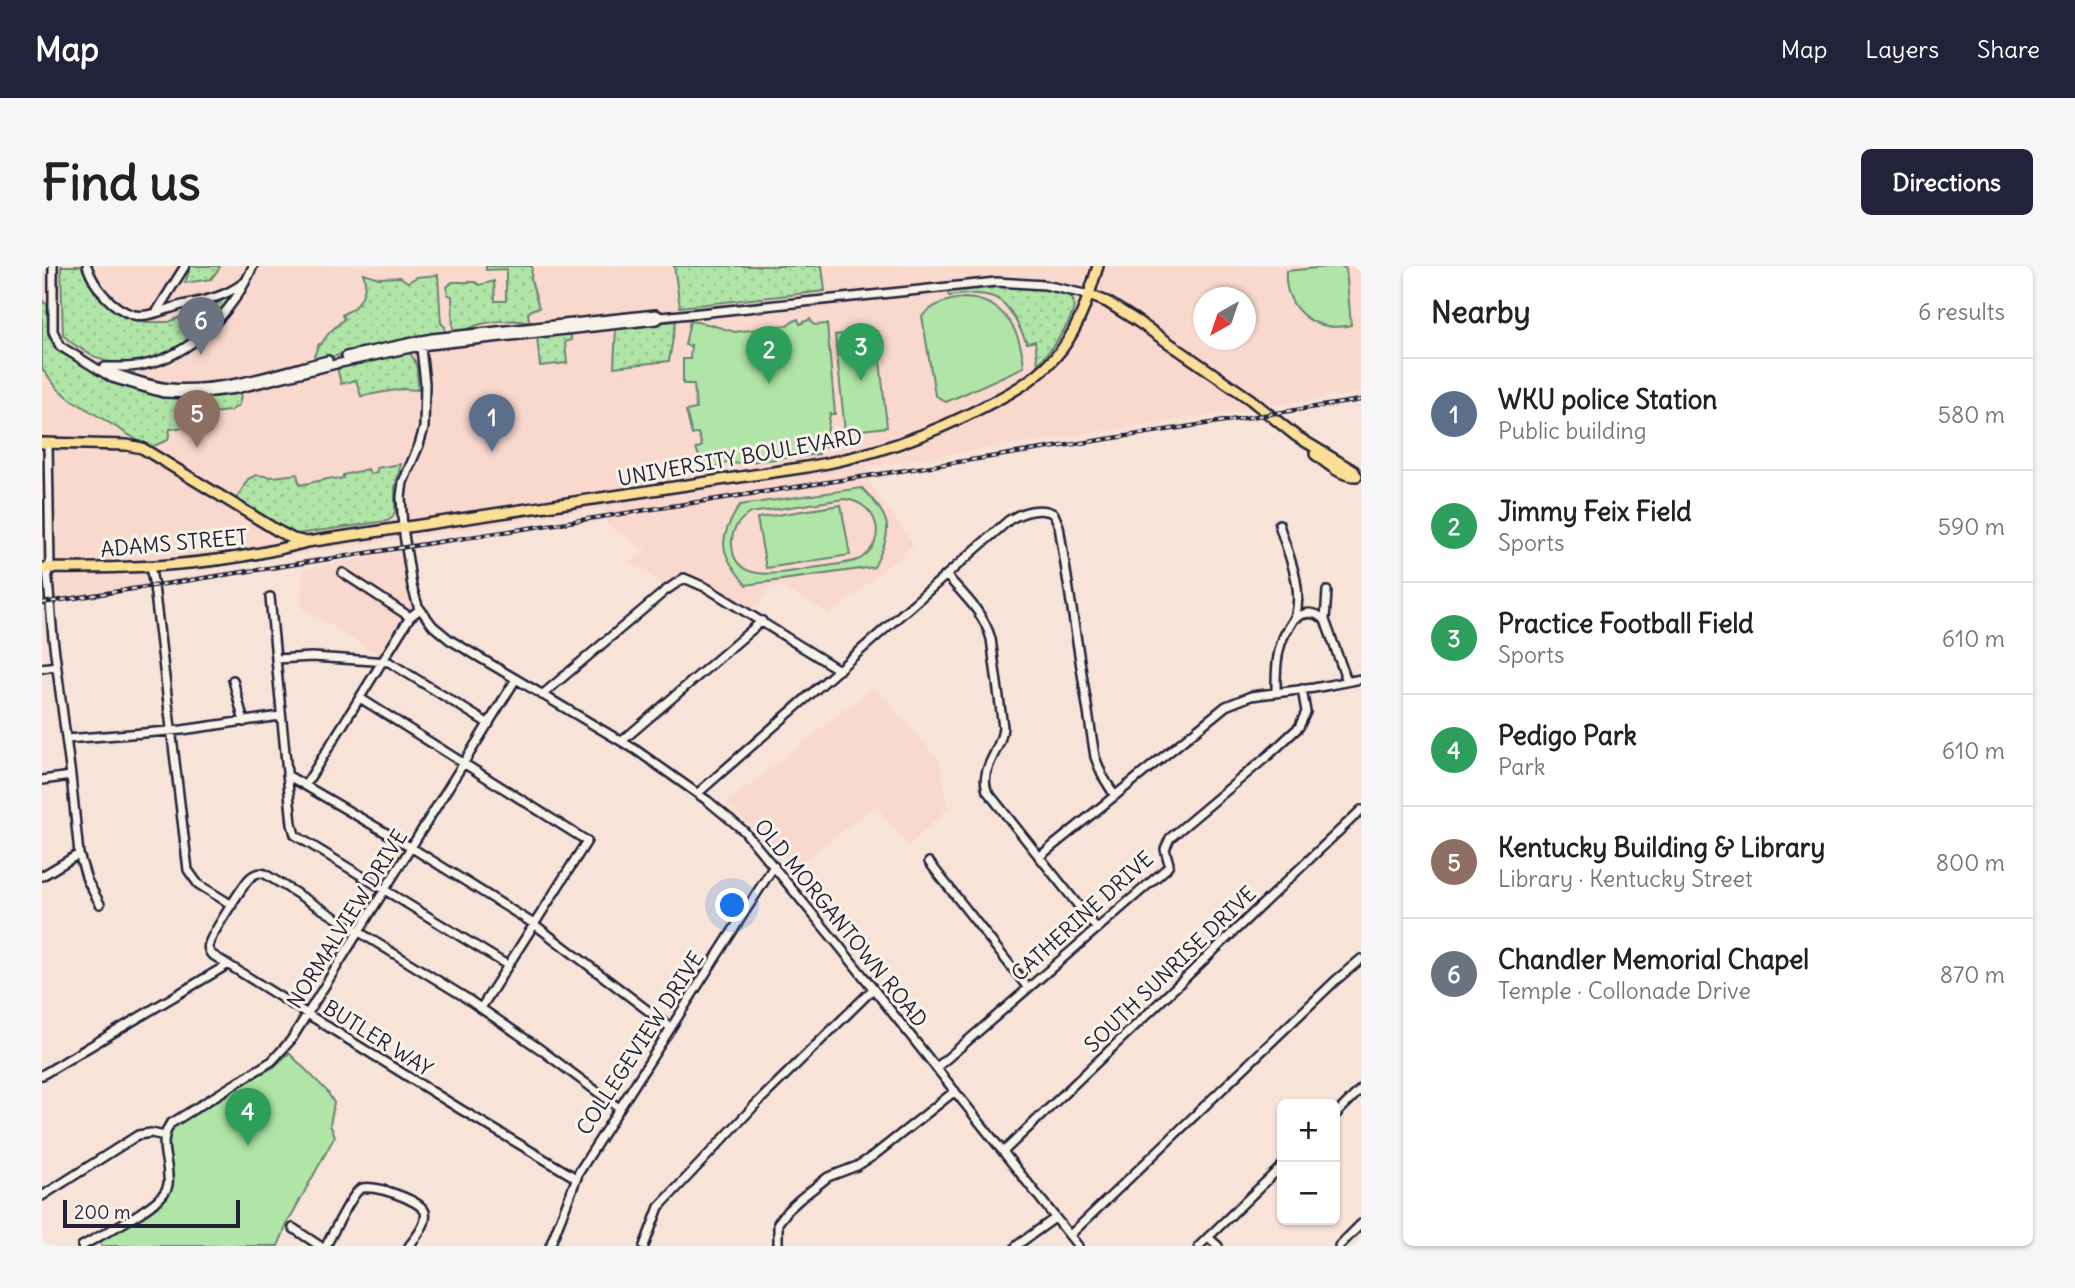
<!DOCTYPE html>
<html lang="en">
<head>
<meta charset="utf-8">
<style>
  :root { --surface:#fff; --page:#f6f6f6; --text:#222; --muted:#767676; --line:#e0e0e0; --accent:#22223b }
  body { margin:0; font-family:Delius,sans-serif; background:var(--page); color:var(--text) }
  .controls { position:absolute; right:21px; bottom:21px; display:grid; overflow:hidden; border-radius:10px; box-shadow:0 2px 5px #0004 }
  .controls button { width:63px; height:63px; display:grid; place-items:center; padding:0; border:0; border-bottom:2px solid var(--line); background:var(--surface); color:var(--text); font:35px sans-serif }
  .compass { position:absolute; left:1151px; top:21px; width:63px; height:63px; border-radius:50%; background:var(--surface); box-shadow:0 2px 5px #0004; rotate:220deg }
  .scale { position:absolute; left:21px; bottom:18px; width:177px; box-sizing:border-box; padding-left:7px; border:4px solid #22223b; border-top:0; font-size:19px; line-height:24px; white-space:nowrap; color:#22223b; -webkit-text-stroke:5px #f7f3e8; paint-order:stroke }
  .you { position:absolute; left:691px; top:640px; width:24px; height:24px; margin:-18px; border:5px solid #fff; border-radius:50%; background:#1a73e8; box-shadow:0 0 0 10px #1a73e833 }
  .badge { display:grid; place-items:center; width:46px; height:46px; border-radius:50%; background:var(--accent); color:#fff; font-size:23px; font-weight:700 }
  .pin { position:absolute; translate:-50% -58px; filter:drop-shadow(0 2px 4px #0008) }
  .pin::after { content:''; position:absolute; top:37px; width:24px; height:21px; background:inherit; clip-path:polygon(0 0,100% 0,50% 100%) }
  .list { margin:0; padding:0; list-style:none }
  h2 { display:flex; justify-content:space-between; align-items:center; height:91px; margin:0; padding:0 28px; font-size:30px }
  h2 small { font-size:23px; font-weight:400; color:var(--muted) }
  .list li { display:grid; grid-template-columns:46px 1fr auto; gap:21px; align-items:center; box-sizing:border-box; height:112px; padding:0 28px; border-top:2px solid var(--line) }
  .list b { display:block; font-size:26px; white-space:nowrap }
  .list p { margin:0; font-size:23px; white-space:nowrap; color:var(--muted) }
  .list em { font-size:23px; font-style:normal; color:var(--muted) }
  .map { position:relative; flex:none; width:1319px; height:980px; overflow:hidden; border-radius:10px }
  header { display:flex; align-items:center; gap:42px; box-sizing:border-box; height:98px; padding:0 35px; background:var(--accent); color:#fff }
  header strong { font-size:33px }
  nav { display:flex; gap:38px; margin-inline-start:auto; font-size:24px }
  .intro { display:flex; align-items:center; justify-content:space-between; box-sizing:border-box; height:168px; padding:0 42px }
  h1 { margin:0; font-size:49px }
  .button { padding:18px 32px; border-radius:10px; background:var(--accent); color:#fff; font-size:24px; font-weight:700 }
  main { display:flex; gap:42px; padding:0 42px }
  aside { flex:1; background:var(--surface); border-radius:10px; box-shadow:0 2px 5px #0004 }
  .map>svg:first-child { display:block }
  .built { fill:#f9d8ce; fill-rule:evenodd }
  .grass { fill:url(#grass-dots); stroke:#698471; stroke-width:2 }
  .green { fill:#b0e5a7; stroke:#698471; stroke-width:2; fill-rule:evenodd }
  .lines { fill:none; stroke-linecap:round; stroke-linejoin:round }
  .minor-casing { stroke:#22223b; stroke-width:12 }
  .major-casing { stroke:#22223b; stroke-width:14 }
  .minor { stroke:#f7f3e8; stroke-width:7 }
  .major { stroke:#fbdf96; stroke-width:9 }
  .rail-casing { stroke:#22223b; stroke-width:4.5 }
  .rail { stroke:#f7f3e8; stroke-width:2; stroke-dasharray:5; stroke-linecap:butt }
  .labels { text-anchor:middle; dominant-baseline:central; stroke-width:6; stroke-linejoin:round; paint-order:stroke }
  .street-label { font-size:21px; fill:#22223b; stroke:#f7f3e8 }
</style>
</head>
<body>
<header>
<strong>Map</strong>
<nav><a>Map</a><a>Layers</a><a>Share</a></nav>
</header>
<div class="intro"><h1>Find us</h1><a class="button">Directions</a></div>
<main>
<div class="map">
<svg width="1319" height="980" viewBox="0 0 1319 980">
  <defs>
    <pattern id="grass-dots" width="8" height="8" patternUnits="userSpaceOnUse" patternTransform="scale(1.75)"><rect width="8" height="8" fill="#b0e5a7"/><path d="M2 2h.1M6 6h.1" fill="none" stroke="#97c491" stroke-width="1.8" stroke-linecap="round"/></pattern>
  </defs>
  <rect width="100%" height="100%" fill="#f8e3d9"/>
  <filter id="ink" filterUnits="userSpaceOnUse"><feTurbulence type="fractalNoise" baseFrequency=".0143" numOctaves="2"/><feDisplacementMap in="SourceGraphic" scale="14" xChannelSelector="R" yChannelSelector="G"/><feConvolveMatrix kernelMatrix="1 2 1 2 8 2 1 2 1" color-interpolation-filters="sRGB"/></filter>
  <g filter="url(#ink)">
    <path class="built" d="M 0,0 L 1319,0 L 1319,126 L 824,201 L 829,220 L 872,279 L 787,349 L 775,340 L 736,320 L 727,322 L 712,346 L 647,309 L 632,312 L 623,319 L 588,297 L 604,283 L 566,260 L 561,242 L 332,277 L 173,299 L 105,306 L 106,318 L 12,332 L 9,307 L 0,307 ZM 1162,32 L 1204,32 L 1204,74 L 1162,74 Z
      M 358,285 L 369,340 L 366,344 L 302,304 L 296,305 L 363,350 L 363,352 L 341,387 L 337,389 L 260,342 L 261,304 Z
      M 832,421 L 897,494 L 906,542 L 867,580 L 834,540 L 752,601 L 685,537 Z"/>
    <path class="grass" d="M 19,0 L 41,0 L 47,14 L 62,35 L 88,52 L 100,56 L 127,56 L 159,42 L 176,37 L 200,20 C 165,67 107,124 46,87 C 37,82 26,76 21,68 Z
      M 149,0 L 177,0 L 178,1 L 169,13 L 143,17 Z
      M 444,0 L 490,0 L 489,14 L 497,42 L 491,43 L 486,47 L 487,54 L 491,58 C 476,53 455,54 439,58 C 429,61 421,66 411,67 L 410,30 L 406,29 L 405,21 L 410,16 L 433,16 L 438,19 L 452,15 L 453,35 L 464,35 L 464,3 L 444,4 Z
      M 632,0 L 780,0 L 783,25 L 638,41 Z
      M 321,7 L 337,12 L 358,11 L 366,16 L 375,11 L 396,9 L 399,57 L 403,61 L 403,68 L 274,94 L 272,90 L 277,78 L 279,78 L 287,67 L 302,53 L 300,49 C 303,46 307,46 310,43 C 321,35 326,19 321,7 Z
      M 968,20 C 981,21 1021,22 1029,31 C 1042,45 1006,87 996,98 L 993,75 L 985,77 C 964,33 959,23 907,30 L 905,25 Z
      M 0,34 L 5,39 L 6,70 L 16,85 L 67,113 L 135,130 L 141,146 L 147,151 L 145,161 L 128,163 L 126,174 L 109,181 L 105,180 L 30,134 L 16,123 L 0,103 Z
      M 634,55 L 627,95 L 572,101 L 574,61 Z
      M 529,66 L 529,74 L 523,76 L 525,97 L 498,100 L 495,70 Z
      M 366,86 C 377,94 375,111 376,124 L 360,123 L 319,130 L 314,114 L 299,118 L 295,101 Z
      M 197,127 L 199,129 L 197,139 L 188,145 L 150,149 L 144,144 L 141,135 L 143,132 Z
      M 359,198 L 353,221 L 353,246 L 350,252 L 345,255 L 255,268 L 247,266 L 194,234 L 206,213 L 214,209 L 231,211 L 255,208 L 258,219 L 290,212 L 292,214 L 301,212 L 301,209 L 326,203 L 328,208 L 335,206 L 334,202 Z"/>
    <path class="green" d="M 1295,0 L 1299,0 L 1304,3 L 1309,59 C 1273,68 1241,43 1244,5 Z
      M 922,32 C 962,33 979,65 982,101 L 904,136 L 893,129 L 880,50 C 892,38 906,33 922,32 Z
      M 756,53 L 758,58 L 768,53 L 772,59 L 785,58 L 793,148 L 788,148 L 783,181 L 775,180 L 775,182 L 778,183 L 777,188 L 689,198 L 687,195 L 664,205 L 654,183 L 660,180 L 656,167 L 650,169 L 644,145 L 654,143 L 652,118 L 641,118 L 641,93 L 648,93 L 649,78 L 648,80 L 643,79 L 648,55 L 666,58 L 693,66 L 745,59 Z
      M 835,65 L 845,161 L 803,166 L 793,69 Z
      M 820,222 C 850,254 852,262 832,301 L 704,319 C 678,285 674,277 698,239 ZM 802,233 C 835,236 848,274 818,293 C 804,299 786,299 770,302 C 744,306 691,321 690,278 C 689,264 697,254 708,247 Z
      M 799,239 L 808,289 L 724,302 L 715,252 Z
      M 247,787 L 285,825 L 292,837 L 288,859 L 293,870 L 247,954 L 236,980 L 60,980 L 57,975 L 114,940 C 153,910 109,887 133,857 L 179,829 L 232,801 Z"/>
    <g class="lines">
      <g class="minor-casing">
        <path id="minor" d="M 11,0 L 11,65 L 18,80 L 70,112 L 121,127 L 155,128 L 194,123 L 294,98 L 378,80 L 615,54 L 619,51 L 954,16 L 1003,19 L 1047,29
          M 45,0 C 52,21 70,43 92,49 C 107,52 126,42 140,39 C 163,34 181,32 201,17
          M 115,45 L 143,0
          M 378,74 L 383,117 L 382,162 L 377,179 L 361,216 L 359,231 L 361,262 L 370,320 L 376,340 L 391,360 L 408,374 L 594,484 L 666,535 L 702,565 L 798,681 L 1036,980
          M 304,90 L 390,72 L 614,48 L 619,51
          M 63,101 C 75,101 88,102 101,99 C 150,89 192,45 211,0
          M 65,105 C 86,111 106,120 128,122 C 181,126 234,107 286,94
          M 6,177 L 8,302
          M 108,300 L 112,320 L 146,604 L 156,618 L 190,639
          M 5,302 L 11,372 L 29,510 L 37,588 L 45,614 L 58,638
          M 301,307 L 368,351
          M 904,309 C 921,328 942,347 949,373 L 961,461 C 960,485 937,501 945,525 L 1055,663
          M 1285,325 L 1283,354 L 1305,415
          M 228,331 L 250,558 L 253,569 L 465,699
          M 1254,352 C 1264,345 1274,346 1283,354
          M 234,393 L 270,391 L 347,396 L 447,458
          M 0,402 L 14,400
          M 191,414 L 202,456
          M 1234,426 C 1234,407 1234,389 1241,372 C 1244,364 1252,356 1254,348 C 1261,317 1245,287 1237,258
          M 500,429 L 623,325 L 642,312 L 665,322 L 797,404
          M 318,432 L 545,575 L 439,742
          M 24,473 L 140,464 L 238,450
          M 580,475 L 720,355
          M 245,509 L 370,582 L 492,658 L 629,762
          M 0,514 L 29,510
          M 264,518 L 368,351 L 378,343
          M 656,527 L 967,254 C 980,246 999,240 1012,248 L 1017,260 L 1053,491 L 1060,509 L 1073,530
          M 997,591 L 1184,440 L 1209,430 L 1272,422 L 1319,413
          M 887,596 L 986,722
          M 0,610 L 37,588
          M 894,802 L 1124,603 L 1127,598 L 1123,583 L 1128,572 L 1228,488 L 1257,461 L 1264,446 L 1260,423
          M 0,809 L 185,699
          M 1293,849 L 1319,823
          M 961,886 L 1319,544
          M 534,912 L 418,843 L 169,688 C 167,684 165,683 167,678 C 168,671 203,616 208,612 C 213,607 217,606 223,608 L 421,730 L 498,783 L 577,842
          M 0,930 L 96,869 L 109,867 L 123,870
          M 251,962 L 278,980
          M 1028,969 L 1293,715 L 1319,693
          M 1166,971 L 1176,980
          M 40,980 C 59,969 111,943 122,927 C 126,922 127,917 126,911 C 126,892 116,877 128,858 L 230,795 L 249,774 L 474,413
          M 284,980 C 290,969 310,928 318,923 C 329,917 379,934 383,946 C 386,958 373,972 367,980
          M 508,980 L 537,906 L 732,600
          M 602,980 L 617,941 L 715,837 L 831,723
          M 736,980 L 736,957 L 746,944 L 758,933 L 786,911 L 815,900 L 831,890 L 913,825
          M 974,980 L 1013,952
          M 1157,980 L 1240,900
          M 1297,980 L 1319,958"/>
      </g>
      <g class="major-casing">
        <path id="major" d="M 1047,29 L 1065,36 L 1095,55 L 1208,133 L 1254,170 L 1312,205 L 1314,210
          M 0,177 L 85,179 L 100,182 L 236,265 L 251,273 L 264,276
          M 1273,188 C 1284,197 1300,211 1315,210
          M 0,302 C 89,303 179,300 265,276 L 765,201 C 830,190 889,169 947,138 C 975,124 1000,109 1020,83 C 1038,59 1047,29 1056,0"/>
      </g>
      <use href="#minor" class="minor"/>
      <use href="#major" class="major"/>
      <g class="rail-casing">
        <path id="rail" d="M 0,337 L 1319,134"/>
      </g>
      <use href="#rail" class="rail"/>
    </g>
  </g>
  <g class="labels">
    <g class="street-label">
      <text transform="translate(698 191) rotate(-10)">UNIVERSITY BOULEVARD</text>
      <text transform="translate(132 277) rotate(-5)">ADAMS STREET</text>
      <text transform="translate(1040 650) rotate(-42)">CATHERINE DRIVE</text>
      <text transform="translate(305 653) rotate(-58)">NORMALVIEW DRIVE</text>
      <text transform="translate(799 657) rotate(51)">OLD MORGANTOWN ROAD</text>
      <text transform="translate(1128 703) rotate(-44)">SOUTH SUNRISE DRIVE</text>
      <text transform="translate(336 772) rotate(32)">BUTLER WAY</text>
      <text transform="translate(598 777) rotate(-57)">COLLEGEVIEW DRIVE</text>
    </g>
  </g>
</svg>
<div class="controls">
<button>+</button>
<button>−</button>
</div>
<svg class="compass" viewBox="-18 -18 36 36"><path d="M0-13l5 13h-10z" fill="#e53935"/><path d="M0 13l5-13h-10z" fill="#767676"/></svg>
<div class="scale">200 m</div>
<div class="you"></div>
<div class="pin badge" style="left:450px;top:186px;background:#5c6f8a">1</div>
<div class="pin badge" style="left:727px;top:118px;background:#2e9e5b">2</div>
<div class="pin badge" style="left:819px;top:115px;background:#2e9e5b">3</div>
<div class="pin badge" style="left:206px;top:880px;background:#2e9e5b">4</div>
<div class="pin badge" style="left:155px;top:182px;background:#8d6e63">5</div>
<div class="pin badge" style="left:159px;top:89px;background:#6b7280">6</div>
</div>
<aside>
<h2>Nearby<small>6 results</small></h2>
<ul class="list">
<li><span class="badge" style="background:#5c6f8a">1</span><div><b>WKU police Station</b><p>Public building</p></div><em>580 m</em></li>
<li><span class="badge" style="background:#2e9e5b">2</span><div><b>Jimmy Feix Field</b><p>Sports</p></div><em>590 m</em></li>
<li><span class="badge" style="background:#2e9e5b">3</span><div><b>Practice Football Field</b><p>Sports</p></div><em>610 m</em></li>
<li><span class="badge" style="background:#2e9e5b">4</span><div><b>Pedigo Park</b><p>Park</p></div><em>610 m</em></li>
<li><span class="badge" style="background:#8d6e63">5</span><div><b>Kentucky Building &amp; Library</b><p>Library · Kentucky Street</p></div><em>800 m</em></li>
<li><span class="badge" style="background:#6b7280">6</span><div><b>Chandler Memorial Chapel</b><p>Temple · Collonade Drive</p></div><em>870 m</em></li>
</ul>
</aside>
</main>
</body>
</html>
